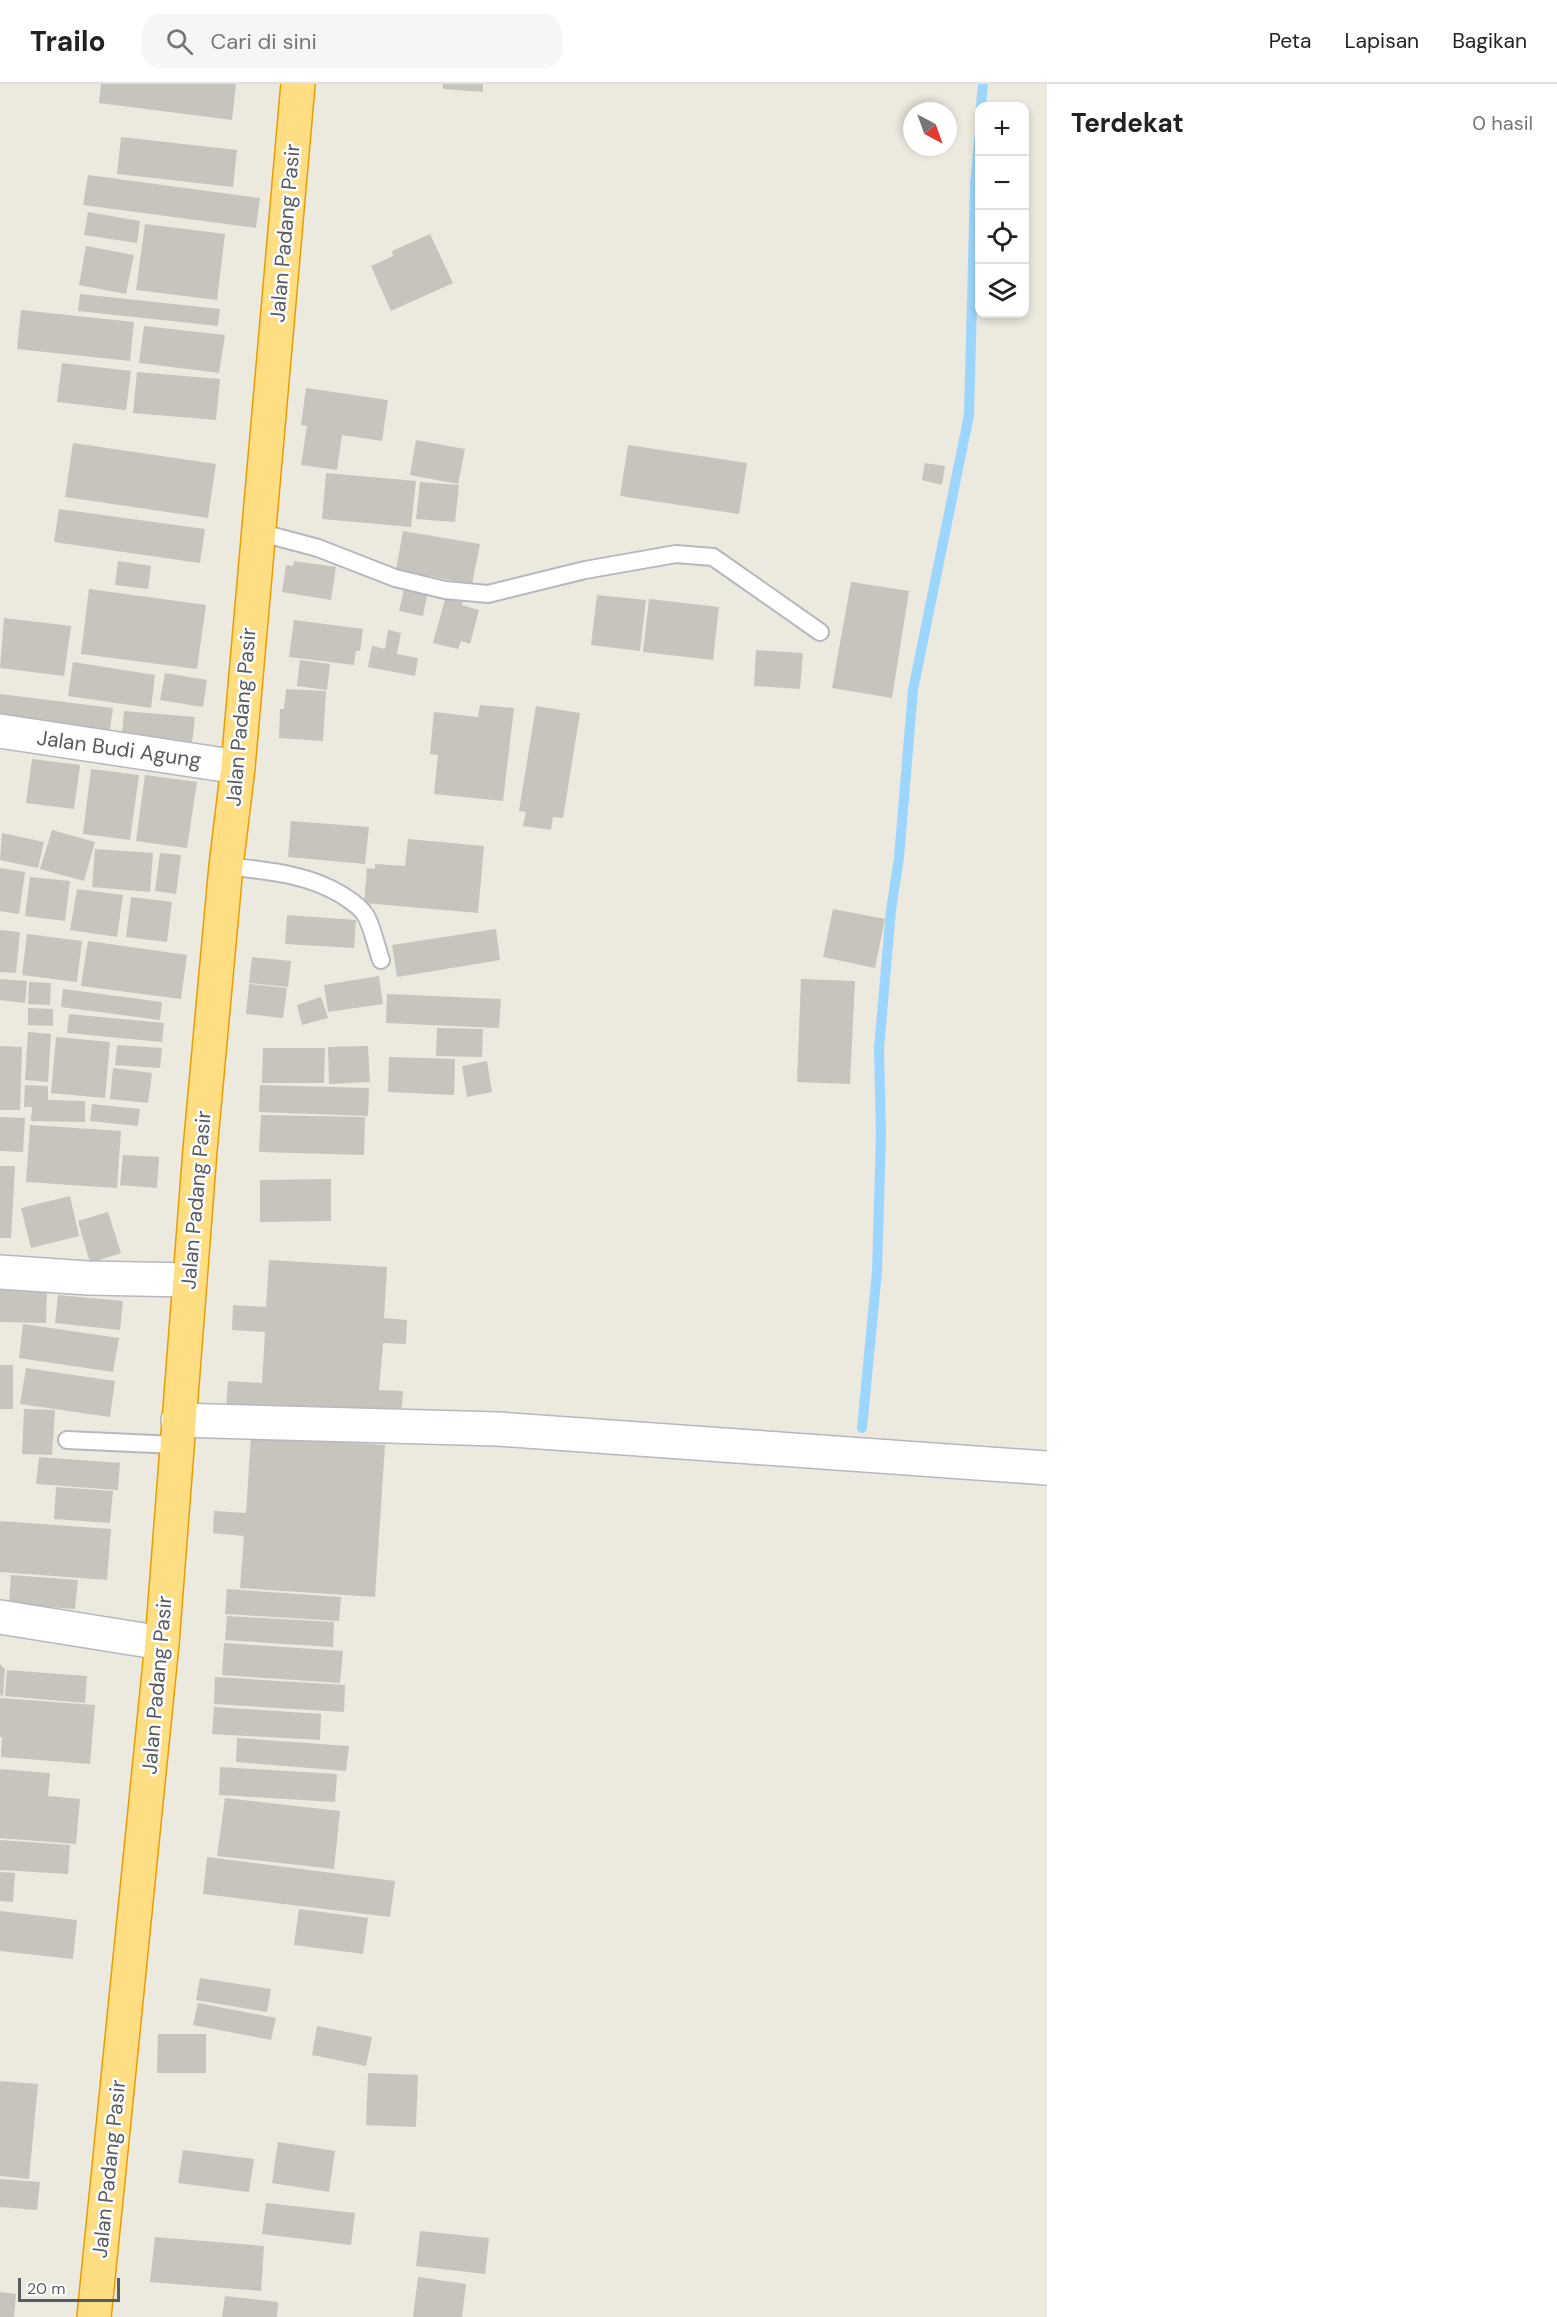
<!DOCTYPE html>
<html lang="id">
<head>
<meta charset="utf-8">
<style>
  :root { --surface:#fff; --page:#f6f6f6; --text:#222; --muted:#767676; --line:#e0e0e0 }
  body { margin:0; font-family:"DM Sans",sans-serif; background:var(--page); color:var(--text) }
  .controls { position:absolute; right:18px; top:18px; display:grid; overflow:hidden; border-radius:12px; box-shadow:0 3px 9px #0003 }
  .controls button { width:54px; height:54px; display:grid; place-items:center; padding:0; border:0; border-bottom:2px solid var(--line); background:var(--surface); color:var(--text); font:30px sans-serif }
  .compass { position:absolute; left:903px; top:18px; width:54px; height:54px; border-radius:50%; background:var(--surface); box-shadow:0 3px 9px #0003; rotate:139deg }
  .scale { position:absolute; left:18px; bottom:15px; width:102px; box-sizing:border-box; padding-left:6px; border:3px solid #585c61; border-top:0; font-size:16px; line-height:21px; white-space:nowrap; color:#585c61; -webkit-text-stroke:4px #fff; paint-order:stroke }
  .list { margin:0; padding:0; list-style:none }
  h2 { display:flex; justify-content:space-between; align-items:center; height:78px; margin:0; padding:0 24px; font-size:26px }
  h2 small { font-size:20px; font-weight:400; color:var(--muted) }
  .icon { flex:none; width:33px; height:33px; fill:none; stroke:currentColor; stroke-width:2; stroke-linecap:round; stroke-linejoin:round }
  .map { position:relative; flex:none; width:1047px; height:2233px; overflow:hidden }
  header { display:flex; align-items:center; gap:36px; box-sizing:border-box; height:84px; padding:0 30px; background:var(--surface); border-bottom:2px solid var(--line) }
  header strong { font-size:28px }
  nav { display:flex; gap:33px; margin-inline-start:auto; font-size:21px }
  .search { width:420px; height:54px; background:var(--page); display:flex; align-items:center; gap:15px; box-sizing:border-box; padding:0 21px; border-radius:18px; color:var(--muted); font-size:22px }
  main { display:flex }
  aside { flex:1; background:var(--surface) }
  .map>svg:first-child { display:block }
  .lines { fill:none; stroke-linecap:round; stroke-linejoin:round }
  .stream { stroke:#9cd6ff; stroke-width:10 }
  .building { fill:#c7c4bd }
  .lane-casing { stroke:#b5b8bd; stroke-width:20 }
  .street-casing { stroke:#b5b8bd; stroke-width:36 }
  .highway-casing { stroke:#eb9d00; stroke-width:36 }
  .lane { stroke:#fff; stroke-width:16 }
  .street { stroke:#fff; stroke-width:33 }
  .highway { stroke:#ffdd83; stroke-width:33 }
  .labels { text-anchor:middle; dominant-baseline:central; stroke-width:5; stroke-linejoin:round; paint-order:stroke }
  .street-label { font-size:21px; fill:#585c61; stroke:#fff }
</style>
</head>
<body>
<header>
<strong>Trailo</strong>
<div class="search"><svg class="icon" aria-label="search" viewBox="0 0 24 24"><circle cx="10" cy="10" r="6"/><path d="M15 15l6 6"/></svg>Cari di sini</div>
<nav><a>Peta</a><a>Lapisan</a><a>Bagikan</a></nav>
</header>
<main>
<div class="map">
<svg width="1047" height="2233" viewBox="0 0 1047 2233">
  <rect width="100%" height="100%" fill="#ece9df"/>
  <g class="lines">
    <path class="stream" d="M 981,22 L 983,0
      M 862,1344 L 877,1187 L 881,1051 L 879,965 L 891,826 L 899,774 L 913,606 L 969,331 L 975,101 L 980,47"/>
  </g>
  <path class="building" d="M 101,0 L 236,0 L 232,36 L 99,19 Z
    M 443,0 L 483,0 L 483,8 L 443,5 Z
    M 121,53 L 237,66 L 233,103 L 117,90 Z
    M 88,91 L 260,114 L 256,144 L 83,121 Z
    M 88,128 L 140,137 L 137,159 L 84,151 Z
    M 145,140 L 225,150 L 217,216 L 136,206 Z
    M 430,150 L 453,199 L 391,227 L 371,182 L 393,172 L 392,167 Z
    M 86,162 L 134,171 L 126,210 L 79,201 Z
    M 80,210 L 220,225 L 218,242 L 78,227 Z
    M 21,226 L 134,238 L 130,277 L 17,265 Z
    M 144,242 L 225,251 L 219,289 L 139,279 Z
    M 62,279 L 131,287 L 126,326 L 57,318 Z
    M 137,288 L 220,295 L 216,336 L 133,329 Z
    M 306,304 L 388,316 L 382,357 L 342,351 L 337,386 L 301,381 L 307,342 L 301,341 Z
    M 416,356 L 465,365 L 458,400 L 410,391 Z
    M 73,359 L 216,380 L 208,434 L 65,413 Z
    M 628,361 L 747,379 L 739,430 L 620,412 Z
    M 925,379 L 945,382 L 942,401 L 922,396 Z
    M 326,389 L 416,397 L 411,443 L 322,435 Z
    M 420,398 L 459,401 L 455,438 L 416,435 Z
    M 59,425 L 205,445 L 200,479 L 54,458 Z
    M 403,447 L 480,460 L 472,500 L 396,486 Z
    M 118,477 L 151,482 L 148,505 L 115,501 Z
    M 294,477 L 336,483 L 331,516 L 282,508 L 286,481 L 293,482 Z
    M 851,498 L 909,507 L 892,614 L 832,604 Z
    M 405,501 L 428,507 L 423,532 L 399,527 Z
    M 89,505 L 206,521 L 197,585 L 81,570 Z
    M 447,508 L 464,513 L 462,521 L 479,526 L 470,560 L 461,557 L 458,565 L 433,559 Z
    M 597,511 L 646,516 L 640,567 L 591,561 Z
    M 649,515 L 719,523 L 713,576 L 643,568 Z
    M 4,534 L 71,542 L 64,592 L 0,584 Z
    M 294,536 L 363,545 L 360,567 L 356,567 L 354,581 L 289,573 Z
    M 388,546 L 401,549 L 397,570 L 418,574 L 415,592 L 368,583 L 372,562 L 385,565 Z
    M 756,566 L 803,569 L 800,605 L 754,602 Z
    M 300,576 L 330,580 L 327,606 L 297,602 Z
    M 73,578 L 155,591 L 151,624 L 68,612 Z
    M 165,589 L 207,596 L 203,623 L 160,616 Z
    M 286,605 L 326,607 L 323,657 L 279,654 L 280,625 L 284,625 Z
    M 0,610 L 113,624 L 108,658 L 0,645 Z
    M 480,621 L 514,624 L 503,717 L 434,710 L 438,671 L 430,670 L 434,628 L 478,633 Z
    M 536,622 L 580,629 L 563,734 L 553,733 L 551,746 L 523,742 L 526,728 L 519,727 Z
    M 124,627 L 195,633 L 191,668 L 121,662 Z
    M 32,675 L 80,681 L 74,725 L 26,719 Z
    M 91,685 L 139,691 L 130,756 L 83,750 Z
    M 145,691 L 197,698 L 187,764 L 136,757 Z
    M 291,737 L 369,743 L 365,780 L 288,773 Z
    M 52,746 L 95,758 L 84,797 L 40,785 Z
    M 2,749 L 44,758 L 38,784 L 0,776 Z
    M 408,755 L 484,762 L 478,829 L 364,819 L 367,784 L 375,785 L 375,780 L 405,782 Z
    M 95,765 L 153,769 L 150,808 L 92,803 Z
    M 160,769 L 181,771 L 176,810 L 155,807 Z
    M 0,784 L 25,788 L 19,830 L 0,827 Z
    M 30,793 L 70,797 L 65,837 L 25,832 Z
    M 77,805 L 123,811 L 117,853 L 70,846 Z
    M 131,813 L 172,818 L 167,858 L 126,853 Z
    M 833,825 L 885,835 L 875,884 L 823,873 Z
    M 287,831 L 356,836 L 354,864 L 285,860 Z
    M 496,845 L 500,876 L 397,893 L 392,861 Z
    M 0,846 L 20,848 L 16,889 L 0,888 Z
    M 27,850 L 82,857 L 77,898 L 22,891 Z
    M 88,857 L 187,871 L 181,915 L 81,902 Z
    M 252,873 L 291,877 L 288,903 L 249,899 Z
    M 379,892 L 383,920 L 328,928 L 324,901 Z
    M 0,895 L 27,897 L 25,919 L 0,916 Z
    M 801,895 L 855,897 L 850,1000 L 797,998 Z
    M 29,898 L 51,899 L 50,921 L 28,920 Z
    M 249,900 L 287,904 L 283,934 L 246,930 Z
    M 63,905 L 162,918 L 160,936 L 61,923 Z
    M 387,910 L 501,915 L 499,944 L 386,939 Z
    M 321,913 L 328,934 L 302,941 L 297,921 Z
    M 28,924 L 53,925 L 53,942 L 28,941 Z
    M 69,930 L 164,939 L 162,958 L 67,949 Z
    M 437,944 L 483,945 L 482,973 L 436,972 Z
    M 28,948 L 51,950 L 48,998 L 25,996 Z
    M 56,953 L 110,958 L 105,1014 L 51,1009 Z
    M 117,961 L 162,964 L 160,984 L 115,981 Z
    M 0,962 L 22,963 L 20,1026 L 0,1026 Z
    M 368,962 L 370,998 L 329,1000 L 328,963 Z
    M 263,964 L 325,964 L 324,999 L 262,999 Z
    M 389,973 L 455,975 L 454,1011 L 388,1008 Z
    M 487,977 L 492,1008 L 467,1013 L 462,982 Z
    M 113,984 L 152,989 L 148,1019 L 110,1015 Z
    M 25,1001 L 48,1002 L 48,1016 L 85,1017 L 85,1038 L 31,1037 L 32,1023 L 24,1023 Z
    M 260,1001 L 369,1004 L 368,1032 L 259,1028 Z
    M 92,1020 L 140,1025 L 138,1042 L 90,1037 Z
    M 261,1031 L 365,1033 L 364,1071 L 259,1068 Z
    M 0,1033 L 25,1034 L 23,1068 L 0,1067 Z
    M 30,1041 L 121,1047 L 117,1104 L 26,1098 Z
    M 123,1071 L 159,1073 L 157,1104 L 120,1101 Z
    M 0,1082 L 15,1082 L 11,1154 L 0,1154 Z
    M 331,1095 L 331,1137 L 260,1138 L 260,1096 Z
    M 70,1112 L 79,1152 L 31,1164 L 21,1124 Z
    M 108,1128 L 121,1169 L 90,1179 L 78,1137 Z
    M 269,1176 L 387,1183 L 384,1234 L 407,1236 L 406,1260 L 383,1259 L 379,1306 L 403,1307 L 401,1333 L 226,1323 L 228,1297 L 262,1299 L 265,1248 L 232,1246 L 233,1221 L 266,1223 Z
    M 0,1204 L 47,1205 L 46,1239 L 0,1238 Z
    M 58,1211 L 123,1217 L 120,1246 L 55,1239 Z
    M 23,1240 L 119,1254 L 113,1288 L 19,1274 Z
    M 0,1281 L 13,1281 L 13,1325 L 0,1325 Z
    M 26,1284 L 115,1297 L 110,1333 L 20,1320 Z
    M 24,1325 L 55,1326 L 52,1371 L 22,1370 Z
    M 251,1352 L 385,1361 L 375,1513 L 240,1504 L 244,1452 L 213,1449 L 214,1427 L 246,1429 Z
    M 39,1373 L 120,1379 L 118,1406 L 36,1400 Z
    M 56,1403 L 113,1407 L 110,1439 L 54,1435 Z
    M 0,1437 L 111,1445 L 107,1496 L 0,1488 Z
    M 11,1491 L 78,1496 L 75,1525 L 9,1520 Z
    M 227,1505 L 341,1513 L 339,1537 L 225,1530 Z
    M 227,1532 L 334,1538 L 333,1563 L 225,1556 Z
    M 224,1559 L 343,1567 L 340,1599 L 222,1591 Z
    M 0,1580 L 5,1585 L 3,1612 L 0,1611 Z
    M 7,1586 L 87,1592 L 85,1619 L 5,1612 Z
    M 215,1593 L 345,1601 L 344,1628 L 214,1620 Z
    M 0,1614 L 95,1621 L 90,1680 L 1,1673 L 2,1653 L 0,1653 Z
    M 214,1623 L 321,1630 L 320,1656 L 212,1650 Z
    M 237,1654 L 349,1662 L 346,1687 L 236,1678 Z
    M 220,1683 L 337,1690 L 335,1718 L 219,1711 Z
    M 0,1685 L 50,1689 L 48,1712 L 80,1715 L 76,1760 L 0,1754 Z
    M 225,1714 L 340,1727 L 334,1785 L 217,1772 Z
    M 0,1756 L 70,1761 L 68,1790 L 0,1786 Z
    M 207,1773 L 395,1797 L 390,1833 L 203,1810 Z
    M 0,1788 L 15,1789 L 13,1818 L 0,1817 Z
    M 299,1825 L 368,1834 L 363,1870 L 294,1861 Z
    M 0,1827 L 77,1836 L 73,1875 L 0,1867 Z
    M 200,1894 L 271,1905 L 267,1928 L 196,1916 Z
    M 198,1919 L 276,1934 L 271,1956 L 193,1941 Z
    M 317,1942 L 372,1953 L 366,1982 L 312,1971 Z
    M 158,1950 L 206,1950 L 206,1989 L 157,1989 Z
    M 368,1989 L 418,1991 L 416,2043 L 366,2041 Z
    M 0,1997 L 38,2000 L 29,2095 L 0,2092 Z
    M 278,2058 L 335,2067 L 329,2108 L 272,2099 Z
    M 183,2066 L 254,2075 L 249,2108 L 178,2099 Z
    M 0,2095 L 40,2098 L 37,2126 L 0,2123 Z
    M 266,2119 L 355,2129 L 351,2161 L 262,2150 Z
    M 420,2147 L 489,2154 L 485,2190 L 416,2182 Z
    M 155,2153 L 264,2162 L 261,2207 L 150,2198 Z
    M 418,2193 L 466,2200 L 462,2233 L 413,2233 Z
    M 0,2208 L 16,2210 L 14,2233 L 0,2233 Z
    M 225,2212 L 278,2218 L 277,2233 L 222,2233 Z"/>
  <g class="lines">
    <g class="lane-casing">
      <path id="lane" d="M 258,448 L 318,464 L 395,494 L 445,506 L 488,510 L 585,486 L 676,470 L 713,473 L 820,548
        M 226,782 C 266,787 306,789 342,811 C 350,816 361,823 366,832 C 373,845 376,862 381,876
        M 67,1356 L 176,1361"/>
    </g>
    <g class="street-casing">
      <path id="street" d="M 0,647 L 238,683
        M 0,1188 L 88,1194 L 190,1196
        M 178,1336 L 498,1345 L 1047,1384
        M 0,1533 L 162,1559"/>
    </g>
    <g class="highway-casing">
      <path id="highway" d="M 94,2233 L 162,1559 L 200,1066 L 226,782 L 238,683 L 298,0"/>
    </g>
    <use href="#lane" class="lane"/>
    <use href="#street" class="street"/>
    <use href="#highway" class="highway"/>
  </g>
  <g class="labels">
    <g class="street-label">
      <text transform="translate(285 149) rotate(-85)">Jalan Padang Pasir</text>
      <text transform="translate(241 633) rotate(-85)">Jalan Padang Pasir</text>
      <text transform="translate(119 665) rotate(8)">Jalan Budi Agung</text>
      <text transform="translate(196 1116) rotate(-85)">Jalan Padang Pasir</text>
      <text transform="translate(157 1601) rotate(-85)">Jalan Padang Pasir</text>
      <text transform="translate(109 2085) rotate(-84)">Jalan Padang Pasir</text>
    </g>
  </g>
</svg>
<div class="controls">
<button>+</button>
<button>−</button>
<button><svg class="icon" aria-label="locate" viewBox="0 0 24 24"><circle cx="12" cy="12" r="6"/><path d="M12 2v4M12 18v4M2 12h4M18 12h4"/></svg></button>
<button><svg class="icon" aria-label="layers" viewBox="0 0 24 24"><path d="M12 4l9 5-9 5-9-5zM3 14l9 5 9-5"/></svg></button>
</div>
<svg class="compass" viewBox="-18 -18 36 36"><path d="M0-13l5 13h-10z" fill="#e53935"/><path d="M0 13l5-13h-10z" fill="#767676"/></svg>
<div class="scale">20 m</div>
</div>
<aside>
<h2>Terdekat<small>0 hasil</small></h2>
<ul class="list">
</ul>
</aside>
</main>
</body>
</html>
